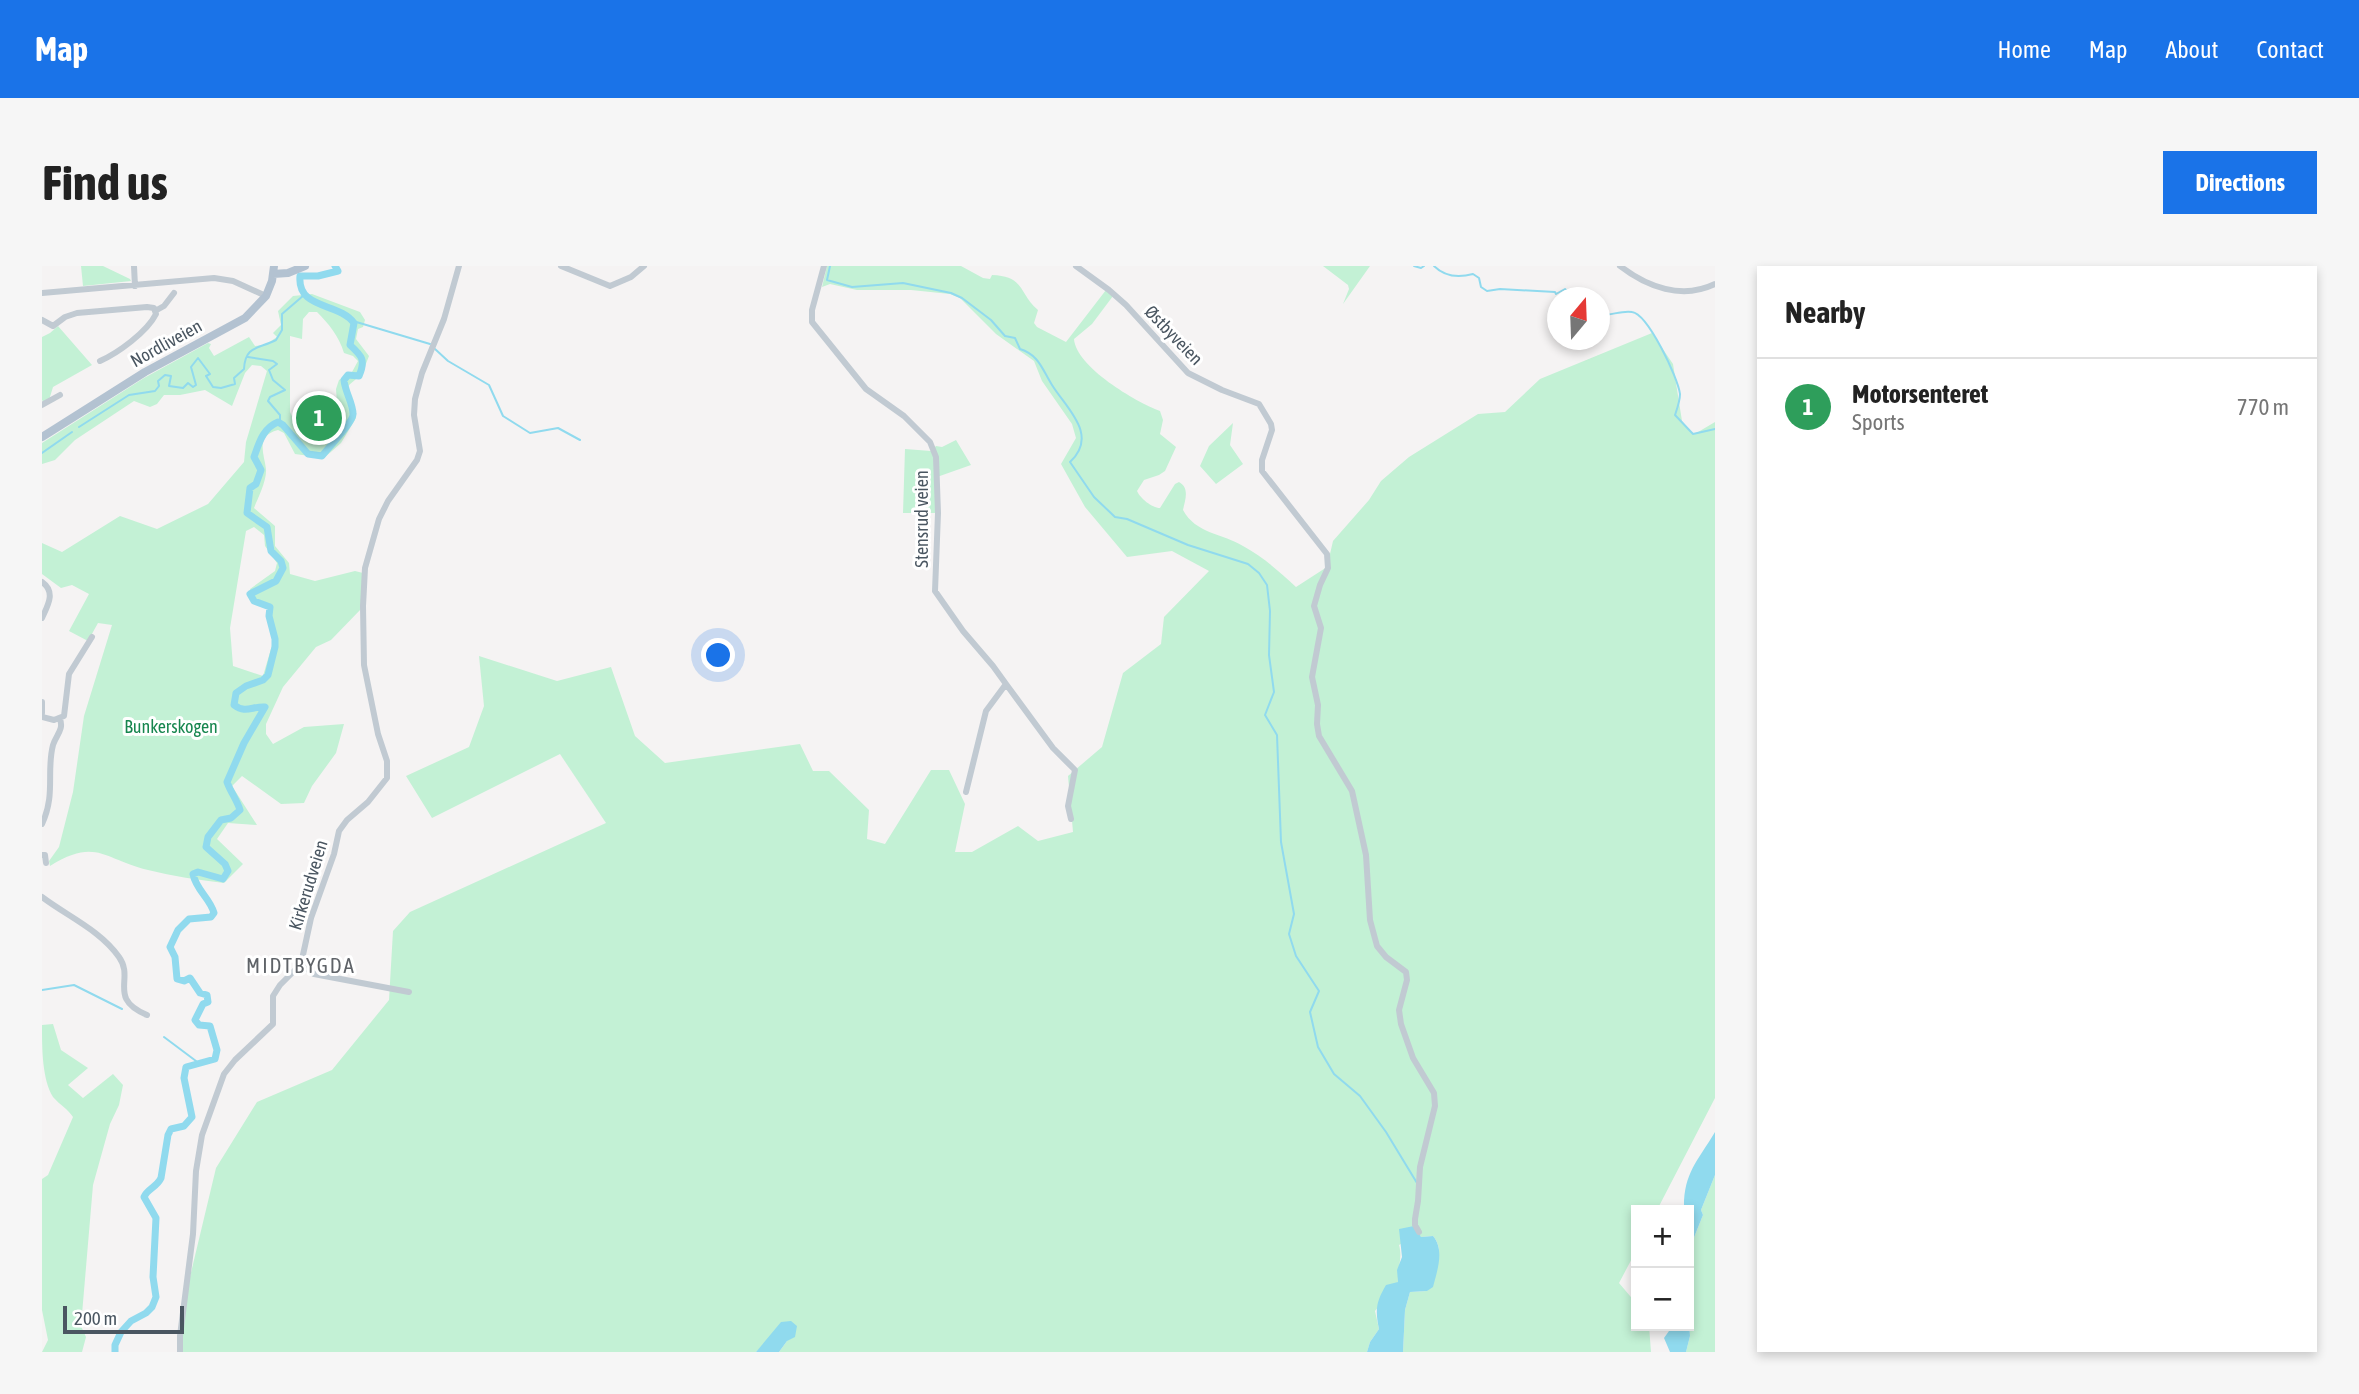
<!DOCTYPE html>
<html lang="en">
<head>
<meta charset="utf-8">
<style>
  :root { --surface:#fff; --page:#f6f6f6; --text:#222; --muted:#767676; --line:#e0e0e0; --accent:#1a73e8 }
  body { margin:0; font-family:"Asap Condensed",sans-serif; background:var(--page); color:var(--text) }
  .controls { position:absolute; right:21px; bottom:21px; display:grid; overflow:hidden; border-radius:0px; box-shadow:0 4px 10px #0003 }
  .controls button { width:63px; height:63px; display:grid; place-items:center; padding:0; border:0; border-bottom:2px solid var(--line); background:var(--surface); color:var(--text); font:35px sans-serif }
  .compass { position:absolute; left:1505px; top:21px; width:63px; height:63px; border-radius:50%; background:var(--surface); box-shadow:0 4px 10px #0003; rotate:19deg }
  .scale { position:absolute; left:21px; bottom:18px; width:121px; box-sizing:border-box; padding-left:7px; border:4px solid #4a5661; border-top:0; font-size:19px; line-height:24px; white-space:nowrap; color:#4a5661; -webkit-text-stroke:5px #fff; paint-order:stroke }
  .you { position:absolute; left:677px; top:390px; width:24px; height:24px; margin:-18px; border:5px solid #fff; border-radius:50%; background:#1a73e8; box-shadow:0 0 0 10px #1a73e833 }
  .badge { display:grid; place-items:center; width:46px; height:46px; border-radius:50%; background:var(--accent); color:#fff; font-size:23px; font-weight:700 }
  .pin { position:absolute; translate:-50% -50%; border:4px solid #fff; box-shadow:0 2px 7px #0006 }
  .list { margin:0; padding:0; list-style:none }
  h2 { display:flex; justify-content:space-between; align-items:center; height:91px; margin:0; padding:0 28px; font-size:30px }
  h2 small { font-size:23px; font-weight:400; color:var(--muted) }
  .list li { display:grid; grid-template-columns:46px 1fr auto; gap:21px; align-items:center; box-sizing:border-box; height:98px; padding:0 28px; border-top:2px solid var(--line) }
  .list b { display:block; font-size:26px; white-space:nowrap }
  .list p { margin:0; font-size:23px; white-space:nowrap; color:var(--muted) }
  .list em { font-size:23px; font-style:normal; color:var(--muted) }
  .map { position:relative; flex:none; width:1673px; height:1086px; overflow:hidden; border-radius:0px }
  header { display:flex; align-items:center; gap:42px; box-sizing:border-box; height:98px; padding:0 35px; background:var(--accent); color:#fff }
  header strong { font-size:33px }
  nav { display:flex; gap:38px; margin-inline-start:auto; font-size:24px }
  .intro { display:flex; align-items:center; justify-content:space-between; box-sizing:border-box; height:168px; padding:0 42px }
  h1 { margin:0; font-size:49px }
  .button { padding:18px 32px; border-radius:0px; background:var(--accent); color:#fff; font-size:24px; font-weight:700 }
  main { display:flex; gap:42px; padding:0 42px }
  aside { flex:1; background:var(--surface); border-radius:0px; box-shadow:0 4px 10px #0003 }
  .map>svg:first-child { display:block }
  .green { fill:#c3f1d5; fill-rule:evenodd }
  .water { fill:#90daee }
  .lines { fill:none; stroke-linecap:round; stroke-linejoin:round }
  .stream { stroke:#90daee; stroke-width:2 }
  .river { stroke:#90daee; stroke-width:7 }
  .minor { stroke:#c1cad2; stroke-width:6 }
  .major { stroke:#b3c2d1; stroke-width:8 }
  .labels { text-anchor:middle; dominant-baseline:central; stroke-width:6; stroke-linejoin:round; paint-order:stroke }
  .street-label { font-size:18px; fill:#4a5661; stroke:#fff }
  .park-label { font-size:18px; fill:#17864f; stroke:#fff }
  .quarter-label { font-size:21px; letter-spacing:2px; fill:#5f6368; stroke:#fff }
</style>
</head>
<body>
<header>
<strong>Map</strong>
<nav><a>Home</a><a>Map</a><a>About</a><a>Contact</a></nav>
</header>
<div class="intro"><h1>Find us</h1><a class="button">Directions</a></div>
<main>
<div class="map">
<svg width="1673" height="1086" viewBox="0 0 1673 1086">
  <rect width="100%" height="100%" fill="#f5f3f3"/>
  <path class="green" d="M 39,0 L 61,0 L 88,13 L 89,15 L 41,20 Z
    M 785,0 L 919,0 L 941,12 L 948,13 L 950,9 C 983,10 977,28 996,44 L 992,57 L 995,61 L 1024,76 L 1064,24 L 1071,30 L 1050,58 L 1032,73 C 1034,101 1094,136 1118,145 L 1121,154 L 1118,168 L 1134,181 L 1123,205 L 1117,209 L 1102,214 L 1095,225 C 1098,232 1110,242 1118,242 L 1133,218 L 1137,216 C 1148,222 1143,234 1141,244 C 1154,268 1180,267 1201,280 C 1221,291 1237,305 1254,321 L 1285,301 L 1291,275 L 1327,234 L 1339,215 L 1367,191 L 1436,148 L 1463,146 L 1498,113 L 1610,67 L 1631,98 L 1640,155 L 1651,169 L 1673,156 L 1673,832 L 1615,944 L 1594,944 L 1594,985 L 1577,1017 L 1594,1037 L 1594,1060 L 1607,1060 L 1609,1086 L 1361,1086 L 1363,1044 L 1368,1026 L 1385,1025 C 1391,1008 1405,986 1391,970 L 1379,971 L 1376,968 L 1357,979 C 1361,993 1355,1002 1356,1016 L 1333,1045 L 1337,1063 L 1328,1076 L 1325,1086 L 737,1086 L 745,1075 L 721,1079 L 714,1086 L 140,1086 L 141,1040 L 174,902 L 215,836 L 290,804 L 347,734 L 351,665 L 368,646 L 564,557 L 518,488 L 390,552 L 364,510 L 427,481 L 442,440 L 437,390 L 515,415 L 569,401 L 593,470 L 623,497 L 758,478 L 771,505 L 787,505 L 827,544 L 825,573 L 843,578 L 889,504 L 907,504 L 923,538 L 913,586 L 930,586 L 976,560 L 996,575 L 1031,566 L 1026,510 L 1060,481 L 1081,407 L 1119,378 L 1122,351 L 1167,305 L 1130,285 L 1085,291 L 1043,241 L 1019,198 L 1034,172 L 1030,158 L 1000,115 L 992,95 L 954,68 L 918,32 L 908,28 L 869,24 L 815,24 L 788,18 L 780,21 Z
    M 1281,0 L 1328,0 L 1301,38 L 1307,23 L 1306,19 Z
    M 270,28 L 318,46 L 323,54 L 321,61 L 316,63 L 314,73 L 327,90 L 320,108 L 307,119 L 305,127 L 314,152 L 299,177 L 282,192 L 253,188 L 242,167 L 236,164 C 213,170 222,187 224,203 C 225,214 216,232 212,242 L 233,260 L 233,280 L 247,297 L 248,308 L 273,315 L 313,305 L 321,307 L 320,342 L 289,374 L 274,381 L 241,421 L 224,458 L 224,468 L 231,478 L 262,461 L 302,458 L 294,487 L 270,520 L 262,537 L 239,538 L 200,510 L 190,520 L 215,559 L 186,557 L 175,573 L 201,598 L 182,617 C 156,614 131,610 106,604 C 62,594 55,571 8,600 L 7,595 L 17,581 L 31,526 L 42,450 L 70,359 L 56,357 L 46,375 L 27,365 L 47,328 L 30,319 L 19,322 L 0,308 L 0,277 L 20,286 L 78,250 L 115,263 L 166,238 L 202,196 L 204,176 L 225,105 L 219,100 L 210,99 L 203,107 L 190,140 L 163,124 L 138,129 L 122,129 L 115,138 L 108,141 L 92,135 L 33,174 L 13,194 L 0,198 L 0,177 L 102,112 L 166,77 L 169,78 L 167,82 L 172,90 L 207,71 L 213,80 L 223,79 L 235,71 L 231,67 L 239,59 L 236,45 L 251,30 ZM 267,46 L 275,46 C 286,57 297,70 302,87 L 311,90 L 316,95 L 310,106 L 297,114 L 294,123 L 295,136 L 300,148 L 282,175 L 266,176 L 256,163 L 248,146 L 248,70 L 260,73 L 261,53 ZM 212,261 L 222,269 L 223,280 L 235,297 L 233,305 L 208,323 L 211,334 L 229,339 L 227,355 L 233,369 L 221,410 L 191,400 L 188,362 L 204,265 Z
    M 16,60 L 50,99 L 11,121 L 7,134 L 2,137 L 0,134 L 0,71 L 8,67 Z
    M 1191,157 L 1188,179 L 1201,198 L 1174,218 L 1158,200 L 1167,180 Z
    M 914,174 L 929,199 L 895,211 L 896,247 L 861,247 L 863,183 L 889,185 L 894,180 L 900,181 Z
    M 11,758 L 19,784 L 46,802 L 26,819 L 41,832 L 71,808 L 81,819 L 77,839 L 68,858 L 51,919 L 39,1060 L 44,1071 L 40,1086 L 0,1086 L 6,1074 L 0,1044 L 0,913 L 6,909 L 31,851 C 26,843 18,839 11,831 C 0,813 0,782 0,759 Z
    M 1673,909 L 1673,1086 L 1644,1086 L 1648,1070 L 1647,996 L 1651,974 L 1661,949 L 1659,944 Z"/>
  <path class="water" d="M 1673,866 L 1673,909 L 1659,944 L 1661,949 L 1651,974 L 1647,996 L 1647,944 L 1642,944 C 1641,908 1655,896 1673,866 Z
    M 1372,960 L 1379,971 L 1391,970 C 1403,984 1395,1005 1391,1021 L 1385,1025 L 1368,1026 L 1363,1044 L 1361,1086 L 1325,1086 L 1328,1076 L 1337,1063 C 1333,1044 1334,1036 1344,1019 L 1356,1016 L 1355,1004 L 1360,991 L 1357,963 Z
    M 749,1055 L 755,1060 L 753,1071 L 745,1075 L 737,1086 L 714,1086 L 739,1056 Z
    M 1647,1055 L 1648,1070 L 1644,1086 L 1628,1086 L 1622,1072 L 1627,1065 L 1625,1060 L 1647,1060 Z"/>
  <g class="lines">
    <path class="stream" d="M 788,0 L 785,14 L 810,21 L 861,17 L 909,27 L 920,32 L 949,54 L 963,70 L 973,72 L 978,83 C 997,89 1000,103 1010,119 C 1025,143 1057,169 1028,196 L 1052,231 L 1073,251 L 1085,253 L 1146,279 L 1206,298 L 1217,307 L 1225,319 L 1228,345 L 1227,389 L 1232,426 L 1223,449 L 1235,469 L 1239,576 L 1252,648 L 1247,668 L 1254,690 L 1277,725 L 1268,746 L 1276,781 L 1292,808 L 1318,830 L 1344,866 L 1375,917
      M 1372,0 L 1379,2 L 1382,0
      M 1392,0 C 1403,11 1416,12 1431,8 L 1437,12 L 1439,21 L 1445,25 L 1458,23 L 1513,26 L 1514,28 L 1523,23 L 1525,25
      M 1558,49 C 1568,50 1580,44 1590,46 C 1606,48 1636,112 1638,128 C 1638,135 1635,143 1633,149 L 1651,168 L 1673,163
      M 311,55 L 388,78
      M 393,83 L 406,95 L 447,119 L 461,150 L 488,167 L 516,162 L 538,174
      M 206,91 L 231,95 L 235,98 L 227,104 L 231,114 L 243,124 L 228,131 L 226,135 L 238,149 L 238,154 L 236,156
      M 37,161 L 87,129 L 113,125 L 117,120 L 116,115 L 123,109 L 129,110 L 127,120 L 141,122 L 146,117 L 151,121 L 154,119 L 149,101 L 156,92 L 168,108 L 164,110 L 171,121 L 179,122 L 193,118 L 192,112 L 202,103 C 203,79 217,83 234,74 L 240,64 L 240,48 L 262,29
      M 0,187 L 30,166
      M 0,724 L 32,719 L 80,743
      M 122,771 L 158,798"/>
    <path class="river" d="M 73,1086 L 73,1079 L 79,1066 L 89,1055 L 104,1047 L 110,1041 L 114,1031 L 111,1011 L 114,952 L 102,931 C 105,923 115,921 119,912 L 126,869 L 129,863 L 142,860 L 150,851 L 142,812 L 144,801 L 173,793 L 175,784 L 168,760 L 157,759 L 153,754 L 161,738 L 166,736 L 165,729 L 158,727 L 148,712 L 142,715 L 135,713 L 133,691 L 128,681 L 136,664 L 147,653 L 169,651 L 172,647 C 168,632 154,624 151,608 L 156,606 L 181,613 L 186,605 L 183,598 L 164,581 L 166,571 L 179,554 L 189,552 L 198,544 C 195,534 189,527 185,516 L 202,477 L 223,441 C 210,440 204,448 192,439 L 194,427 L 204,420 L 221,414 L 226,409 L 233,381 L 233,373 L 227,350 L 228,341 L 212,335 L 208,328 L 234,315 L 241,302 L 239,295 L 229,285 L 225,261 L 205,247 L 208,222 L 214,218 L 219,204 L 212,191 C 217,177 221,162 236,156 L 241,159 L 266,188 L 280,190 C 286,182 312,155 311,148 C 311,137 303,126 302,114 L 306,109 L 317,110 C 324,94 320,90 308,79 L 312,57 C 297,36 255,44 258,10 L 276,10 L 296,5 L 293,0"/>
    <path class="minor" d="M 92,0 L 93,20
      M 519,0 L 568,20 L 589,11 L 602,0
      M 782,0 L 770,44 L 770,56 L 824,123 L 862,150 L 888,176 L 894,191 L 896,247 L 893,325 L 921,365 L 951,400 L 964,418 L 944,445 L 924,526
      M 1034,0 L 1067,24 L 1084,39 L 1146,107 L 1180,124 L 1217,138 L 1229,158 L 1230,164 L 1220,194 L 1220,205 L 1285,288 L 1286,302 L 1278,319 L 1272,340 L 1279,362 L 1270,411 L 1276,439 L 1275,458 L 1277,470 L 1310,525 L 1324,589 L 1328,654 L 1335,680 L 1344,691 L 1364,706 L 1365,714 L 1357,744 L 1359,758 L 1371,792 L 1392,827 L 1393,840 L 1378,901 L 1376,935 L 1373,953 L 1373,959 L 1377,966
      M 1578,0 C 1605,21 1640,34 1673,18
      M 0,27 L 172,12 L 191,15 L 224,30
      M 113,45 L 122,40 L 132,27
      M 0,54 L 11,60 L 23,51 L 35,47 L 105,41 L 112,42 L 114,48 C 105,66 76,87 58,95
      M 0,139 L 18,129
      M 0,316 C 14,326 6,339 0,352
      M 964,418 L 1011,482 L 1033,504 L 1026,540 L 1029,553
      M 0,436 L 0,447
      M 0,451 L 12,454 L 22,450 L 27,408 L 50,371
      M 0,558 C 14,528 4,506 11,479 C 14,469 22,464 18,453
      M 0,589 L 3,589 L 4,597
      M 0,631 C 25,650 58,664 77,691 C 93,713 65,732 105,749
      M 259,698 L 272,708 L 367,726
      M 138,1086 L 138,1070 L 151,968 L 154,905 L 160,869 L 182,808 L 193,794 L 231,758 L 231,730 L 238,719 L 259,698 L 269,652 L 292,588 L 297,565 L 305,554 L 326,536 L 345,512 L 345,495 L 336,468 L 322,399 L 321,340 L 323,302 L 337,253 L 346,235 L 375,194 L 378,185 L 372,149 L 373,133 L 380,107 L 402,53 L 417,0"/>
    <path class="major" d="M 231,8 L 246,7 L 263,0
      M 0,171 L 103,106 L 203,52 L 224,30 L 230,15 L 232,0"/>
  </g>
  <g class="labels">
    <g class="street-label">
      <text transform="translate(1132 69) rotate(46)">Østbyveien</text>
      <text transform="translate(124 77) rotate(-29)">Nordliveien</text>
      <text transform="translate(879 253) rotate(-90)">Stensrud veien</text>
      <text transform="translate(266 619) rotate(-73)">Kirkerudveien</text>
    </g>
    <g class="park-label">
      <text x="129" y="460">Bunkerskogen</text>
    </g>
    <g class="quarter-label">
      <text x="259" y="699">MIDTBYGDA</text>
    </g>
  </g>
</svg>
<div class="controls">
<button>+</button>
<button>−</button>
</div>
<svg class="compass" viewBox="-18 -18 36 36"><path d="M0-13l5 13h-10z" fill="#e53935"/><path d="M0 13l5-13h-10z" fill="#767676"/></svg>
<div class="scale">200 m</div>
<div class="you"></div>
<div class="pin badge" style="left:277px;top:152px;background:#2e9e5b">1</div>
</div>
<aside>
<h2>Nearby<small></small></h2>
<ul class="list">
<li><span class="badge" style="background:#2e9e5b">1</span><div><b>Motorsenteret</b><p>Sports</p></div><em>770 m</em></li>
</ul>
</aside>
</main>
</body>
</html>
